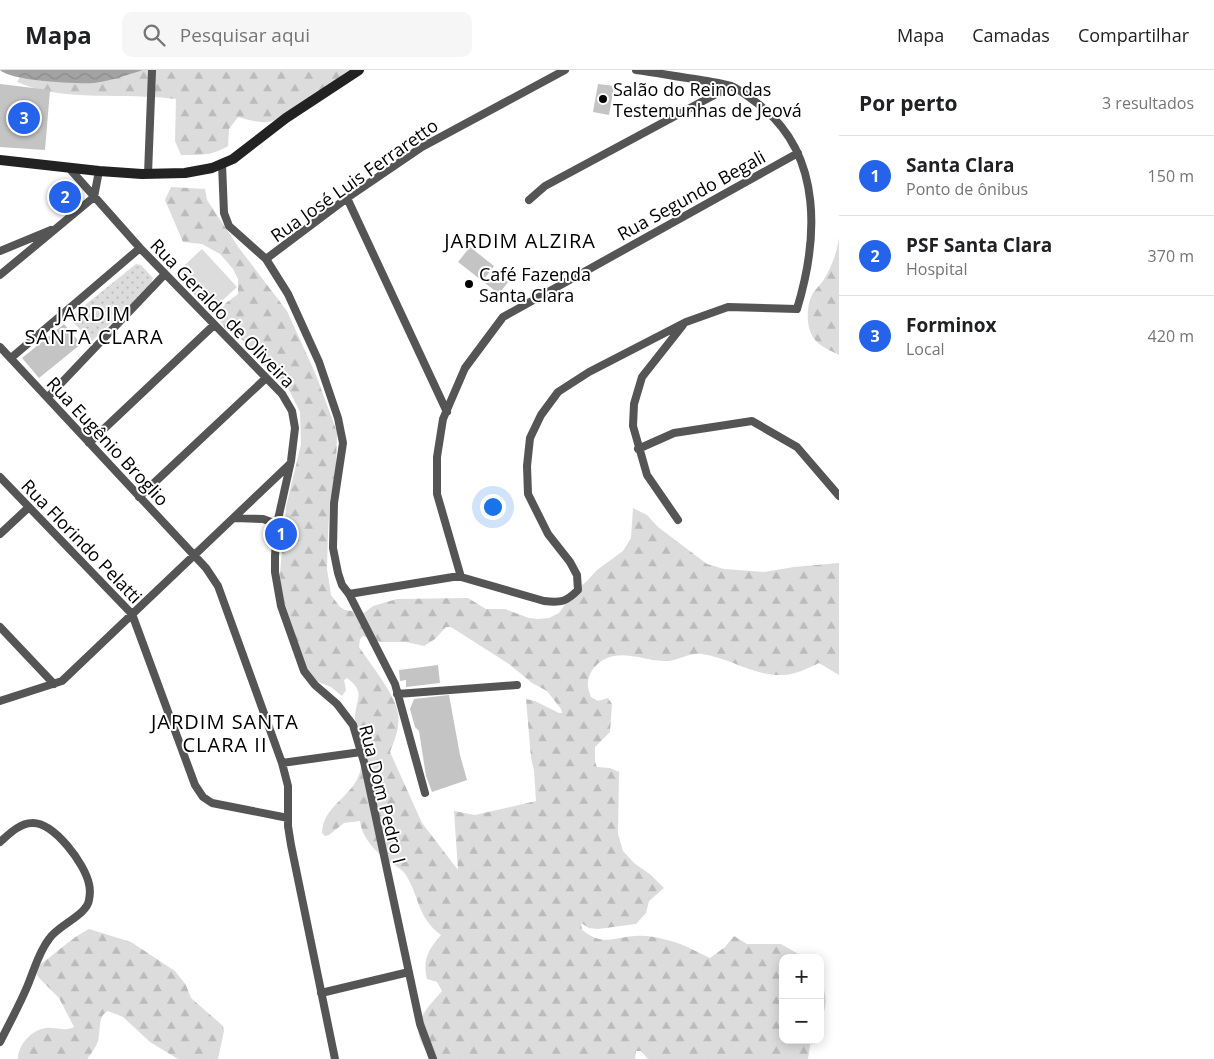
<!DOCTYPE html>
<html lang="pt">
<head>
<meta charset="utf-8">
<style>
  :root { --surface:#fff; --page:#f6f6f6; --text:#202124; --muted:#757577; --line:#e0e0e0; --accent:#2563eb }
  body { margin:0; font-family:"Open Sans",sans-serif; background:var(--page); color:var(--text) }
  .controls { position:absolute; right:15px; bottom:15px; display:grid; overflow:hidden; border-radius:10px; box-shadow:0 2px 12px #0003 }
  .controls button { width:45px; height:45px; display:grid; place-items:center; padding:0; border:0; border-bottom:1px solid var(--line); background:var(--surface); color:var(--text); font:25px sans-serif }
  .you { position:absolute; left:492px; top:436px; width:18px; height:18px; margin:-12px; border:4px solid #fff; border-radius:50%; background:#1a73e8; box-shadow:0 0 0 8px #1a73e833 }
  .badge { display:grid; place-items:center; width:32px; height:32px; border-radius:50%; background:var(--accent); color:#fff; font-size:16px; font-weight:700 }
  .pin { position:absolute; translate:-50% -50%; border:2px solid #fff; box-shadow:0 1px 5px #0006 }
  .list { margin:0; padding:0; list-style:none }
  h2 { display:flex; justify-content:space-between; align-items:center; height:65px; margin:0; padding:0 20px; font-size:21px }
  h2 small { font-size:16px; font-weight:400; color:var(--muted) }
  .list li { display:grid; grid-template-columns:32px 1fr auto; gap:15px; align-items:center; box-sizing:border-box; height:80px; padding:0 20px; border-top:1px solid var(--line) }
  .list b { display:block; font-size:19px; white-space:nowrap }
  .list p { margin:0; font-size:16px; white-space:nowrap; color:var(--muted) }
  .list em { font-size:16px; font-style:normal; color:var(--muted) }
  .icon { flex:none; width:28px; height:28px; fill:none; stroke:currentColor; stroke-width:2; stroke-linecap:round; stroke-linejoin:round }
  .map { position:relative; flex:none; width:839px; height:989px; overflow:hidden }
  header { display:flex; align-items:center; gap:30px; box-sizing:border-box; height:70px; padding:0 25px; background:var(--surface); border-bottom:1px solid var(--line) }
  header strong { font-size:24px }
  nav { display:flex; gap:28px; margin-inline-start:auto; font-size:18px }
  .search { width:350px; height:45px; background:var(--page); display:flex; align-items:center; gap:12px; box-sizing:border-box; padding:0 18px; border-radius:10px; color:var(--muted); font-size:19px }
  main { display:flex }
  aside { flex:1; background:var(--surface) }
  .map>svg:first-child { display:block }
  .grass { fill:url(#grass-dots) }
  .forest { fill:url(#forest-firs); fill-rule:evenodd }
  .pitch { fill:#dcdcdc }
  .water { fill:url(#water-waves) }
  .building { fill:#c4c4c4 }
  .lines { fill:none; stroke-linecap:round; stroke-linejoin:round }
  .street { stroke:#555; stroke-width:8 }
  .secondary { stroke:#222; stroke-width:10 }
  .poi-dot { fill:#000; stroke:#fff; stroke-width:2 }
  .labels { text-anchor:middle; dominant-baseline:central; stroke-width:4; stroke-linejoin:round; paint-order:stroke }
  .poi-label { font-size:18px; fill:#000; stroke:#fff; text-anchor:start }
  .street-label { font-size:18px; fill:#000; stroke:#fff }
  .quarter-label { font-size:20px; letter-spacing:1px; fill:#000; stroke:#fff }
</style>
</head>
<body>
<header>
<strong>Mapa</strong>
<div class="search"><svg class="icon" aria-label="search" viewBox="0 0 24 24"><circle cx="10" cy="10" r="6"/><path d="M15 15l6 6"/></svg>Pesquisar aqui</div>
<nav><a>Mapa</a><a>Camadas</a><a>Compartilhar</a></nav>
</header>
<main>
<div class="map">
<svg width="839" height="989" viewBox="0 0 839 989">
  <defs>
    <pattern id="grass-dots" width="8" height="8" patternUnits="userSpaceOnUse" patternTransform="scale(1.25)"><rect width="8" height="8" fill="#dcdcdc"/><path d="M2 2h.1M6 6h.1" fill="none" stroke="#bbb" stroke-width="1.8" stroke-linecap="round"/></pattern>
    <pattern id="forest-firs" width="22" height="20" patternUnits="userSpaceOnUse" patternTransform="scale(1.25)"><rect width="22" height="20" fill="#dcdcdc"/><path d="M5 1l3.5 6h-7zM16 11l3.5 6h-7z" fill="#bbb"/></pattern>
    <pattern id="water-waves" width="16" height="10" patternUnits="userSpaceOnUse" patternTransform="scale(1.25)"><rect width="16" height="10" fill="#a3a3a3"/><path d="M0 5q4-4 8 0t8 0" fill="none" stroke="#8b8b8b"/></pattern>
  </defs>
  <rect width="100%" height="100%" fill="#fff"/>
  <path class="grass" d="M 136,194 L 141,195 L 153,208 L 150,216 L 92,271 L 69,248 Z"/>
  <path class="forest" d="M 24,0 L 349,0 C 333,11 286,49 269,52 C 259,53 248,50 238,47 L 229,59 L 228,76 C 211,86 201,85 181,85 L 175,71 L 176,29 C 124,22 65,33 17,12 Z
    M 171,117 L 205,119 L 207,130 L 239,178 L 287,241 L 316,305 L 337,362 L 336,400 L 330,430 L 328,463 L 327,499 L 331,525 L 340,537 L 345,540 L 364,543 L 373,536 L 397,529 L 468,528 L 486,539 L 505,539 L 529,548 L 538,549 L 549,548 L 559,543 L 575,521 L 587,511 L 597,500 L 623,481 L 631,468 L 633,438 L 647,445 L 658,457 L 707,494 L 724,499 L 764,502 L 794,497 L 839,493 L 839,605 L 819,593 C 808,598 795,605 783,605 C 754,606 730,588 702,584 C 691,582 679,590 668,591 C 642,592 614,573 593,599 C 586,609 587,617 591,627 L 598,631 L 608,628 L 612,634 L 610,662 L 595,677 L 595,692 L 597,697 L 610,698 L 619,702 L 618,764 L 623,781 L 634,793 L 651,805 L 664,818 L 649,831 L 646,843 L 636,854 L 598,859 L 589,858 L 581,853 L 582,860 C 604,877 613,867 636,866 C 645,865 655,867 663,869 C 680,872 695,881 710,888 L 725,877 L 734,866 L 747,874 L 781,874 L 805,888 L 783,888 L 783,970 L 811,970 L 808,989 L 648,989 L 641,981 L 636,981 L 635,989 L 432,989 C 428,983 422,976 420,969 C 413,950 431,934 442,921 L 437,912 L 427,909 C 422,889 429,879 441,865 C 417,847 420,828 406,805 C 403,800 396,796 391,793 C 377,783 362,769 360,751 L 344,753 L 329,765 L 325,766 L 322,763 C 323,735 353,727 360,702 C 365,684 355,667 355,649 C 355,629 367,623 347,608 L 344,610 L 346,620 L 342,626 L 331,617 L 316,611 L 307,600 L 287,544 L 281,520 L 280,503 L 286,437 L 301,374 L 300,342 L 288,318 L 265,296 L 239,266 L 226,260 L 217,246 L 226,233 L 238,224 L 238,209 L 233,199 L 220,184 L 202,174 L 183,172 L 165,130 ZM 446,557 L 451,557 L 509,594 L 532,613 L 547,621 L 561,639 L 562,643 L 559,643 L 535,631 L 526,629 L 531,688 L 534,700 L 536,731 L 475,745 L 454,741 L 458,800 L 422,753 L 390,682 C 395,669 400,657 398,644 C 397,627 369,592 359,577 L 360,569 L 363,566 L 380,572 L 406,572 L 424,576 L 435,569 Z
    M 839,168 L 839,285 C 832,281 821,277 816,271 C 805,260 806,235 813,223 C 816,219 820,215 823,211 C 831,198 837,183 839,168 Z
    M 89,859 L 131,872 L 175,901 L 186,915 L 191,928 L 223,956 L 224,961 L 218,989 L 178,989 L 150,972 L 123,947 L 108,941 C 97,946 101,961 98,971 C 96,977 91,984 87,989 L 18,989 C 18,975 31,960 46,958 C 55,957 66,962 74,957 L 59,928 L 39,908 L 35,901 L 36,897 C 55,885 69,869 89,859 Z
    M 820,909 C 826,923 829,935 820,950 Z"/>
  <path class="pitch" d="M 202,179 L 237,217 L 210,242 L 175,204 Z"/>
  <path class="water" d="M 0,0 L 143,0 C 127,5 111,11 94,13 C 76,14 11,11 0,0 Z"/>
  <path class="building" d="M 0,14 L 50,20 L 45,80 L 0,77 Z
    M 598,14 L 614,16 L 609,45 L 593,42 Z
    M 70,114 L 72,118 L 74,117 L 77,122 L 78,121 L 82,129 L 56,142 L 48,125 Z
    M 470,177 L 494,196 L 485,208 L 490,213 L 497,204 L 508,212 L 499,224 L 458,192 Z
    M 64,254 L 81,274 L 39,308 L 22,288 Z
    M 438,595 L 440,613 L 406,617 L 406,610 L 400,611 L 399,600 Z
    M 449,625 L 460,685 L 467,710 L 432,722 L 426,706 L 419,661 L 415,657 L 410,639 L 414,629 Z"/>
  <g class="lines">
    <path class="street" d="M 222,94 L 224,143 L 229,156 L 266,189 L 288,224 L 319,292 L 338,348 L 343,373 L 334,433 L 333,478 L 338,503 L 342,515 L 349,524 L 395,614 L 425,723
      M 69,98 L 140,178 L 282,324 L 292,341 L 295,358 L 291,391 L 277,454 L 275,486 L 275,502 L 281,536 L 304,601 L 315,615 L 337,634 L 353,655 L 364,692 L 420,954 L 433,989
      M 148,104 L 152,1
      M 347,128 L 447,342
      M 529,130 L 545,116 L 731,16
      M 0,181 L 51,160
      M 266,189 L 347,128 L 422,77 L 565,0
      M 0,205 L 94,127 L 99,101
      M 0,277 L 206,498 L 218,516 L 282,693 L 288,716 L 288,756 L 291,775 L 335,989
      M 11,288 L 140,178
      M 48,327 L 165,204
      M 89,373 L 214,255
      M 638,379 L 674,363 L 752,351 L 797,377 L 839,426
      M 0,407 L 132,544 L 195,715 L 203,727 L 212,733 L 288,748
      M 139,427 L 266,308
      M 234,448 L 263,449 L 277,454
      M 678,450 L 647,405 L 633,356 L 634,334 L 642,307 L 683,255
      M 0,464 L 29,437
      M 461,507 L 437,424 L 437,387 L 443,349 L 465,298 L 503,247 L 798,83
      M 349,524 L 453,507 L 461,507 L 544,531 C 561,533 566,532 578,520 L 577,505 L 570,492 L 548,464 L 528,424 L 527,396 L 530,368 L 541,345 L 558,322 L 589,302 L 686,252 L 728,237 L 797,239 C 818,170 823,87 762,37 C 753,30 741,20 731,16 C 722,13 710,12 701,10 C 679,7 658,3 636,0
      M 0,557 L 54,614
      M 397,624 L 517,615
      M 0,631 L 62,611 L 290,394
      M 282,693 L 361,682
      M 0,772 C 9,764 20,753 32,753 C 54,752 85,794 89,814 C 90,818 90,825 89,830 C 87,845 57,856 49,869 C 38,883 34,901 27,917 C 19,936 9,954 0,972
      M 321,923 L 409,902"/>
    <path class="secondary" d="M 0,90 L 99,101 L 142,104 L 185,103 L 212,98 L 233,89 L 286,48 L 359,0"/>
  </g>
  <g class="poi-dot">
    <circle cx="603" cy="29" r="5"/>
    <circle cx="469" cy="214" r="5"/>
  </g>
  <g class="labels">
    <g class="poi-label">
      <text x="613" y="19">Salão do Reino das<tspan x="613" dy="21">Testemunhas de Jeová</tspan></text>
      <text x="479" y="204">Café Fazenda<tspan x="479" dy="21">Santa Clara</tspan></text>
    </g>
    <g class="street-label">
      <text transform="translate(354 110) rotate(-35)">Rua José Luis Ferraretto</text>
      <text transform="translate(691 125) rotate(-29)">Rua Segundo Begali</text>
      <text transform="translate(223 243) rotate(46)">Rua Geraldo de Oliveira</text>
      <text transform="translate(108 371) rotate(47)">Rua Eugênio Broglio</text>
      <text transform="translate(82 471) rotate(46)">Rua Florindo Pelatti</text>
      <text transform="translate(383 724) rotate(76)">Rua Dom Pedro I</text>
    </g>
    <g class="quarter-label">
      <text x="520" y="170">JARDIM ALZIRA</text>
      <text x="94" y="243">JARDIM<tspan x="94" dy="23">SANTA CLARA</tspan></text>
      <text x="225" y="651">JARDIM SANTA<tspan x="225" dy="23">CLARA II</tspan></text>
    </g>
  </g>
</svg>
<div class="controls">
<button>+</button>
<button>−</button>
</div>
<div class="you"></div>
<div class="pin badge" style="left:281px;top:464px">1</div>
<div class="pin badge" style="left:65px;top:127px">2</div>
<div class="pin badge" style="left:24px;top:48px">3</div>
</div>
<aside>
<h2>Por perto<small>3 resultados</small></h2>
<ul class="list">
<li><span class="badge">1</span><div><b>Santa Clara</b><p>Ponto de ônibus</p></div><em>150 m</em></li>
<li><span class="badge">2</span><div><b>PSF Santa Clara</b><p>Hospital</p></div><em>370 m</em></li>
<li><span class="badge">3</span><div><b>Forminox</b><p>Local</p></div><em>420 m</em></li>
</ul>
</aside>
</main>
</body>
</html>
